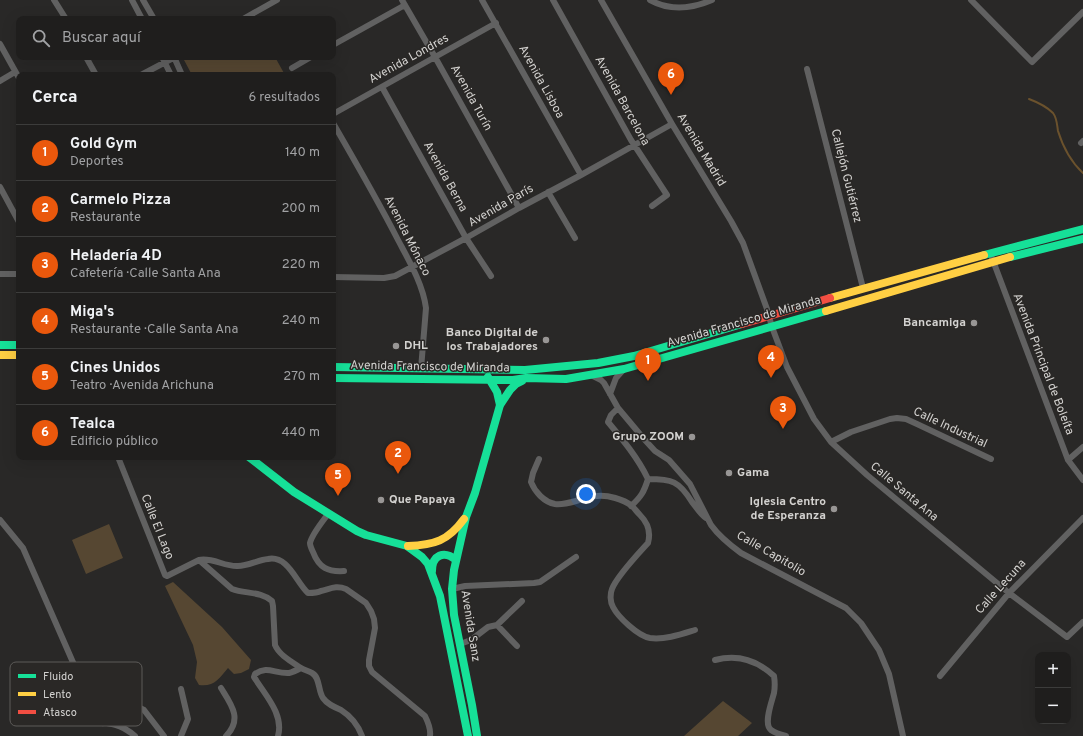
<!DOCTYPE html>
<html lang="es">
<head>
<meta charset="utf-8">
<style>
  :root { --surface:#1f1e1d; --page:#272726; --text:#f1f3f6; --muted:#a1a2a4; --line:#3c3c3b; --accent:#ea580c }
  body { margin:0; font-family:Overpass,sans-serif; background:var(--page); color:var(--text) }
  .controls { position:absolute; right:12px; bottom:12px; display:grid; overflow:hidden; border-radius:8px; box-shadow:0 4px 16px #0002 }
  .controls button { width:36px; height:36px; display:grid; place-items:center; padding:0; border:0; border-bottom:1px solid var(--line); background:var(--surface); color:var(--text); font:20px sans-serif }
  .you { position:absolute; left:586px; top:494px; width:14px; height:14px; margin:-10px; border:3px solid #fff; border-radius:50%; background:#1a73e8; box-shadow:0 0 0 6px #1a73e833 }
  .badge { display:grid; place-items:center; width:26px; height:26px; border-radius:50%; background:var(--accent); color:#fff; font-size:13px; font-weight:700 }
  .pin { position:absolute; translate:-50% -33px; filter:drop-shadow(0 1px 2px #0008) }
  .pin::after { content:''; position:absolute; top:21px; width:14px; height:12px; background:inherit; clip-path:polygon(0 0,100% 0,50% 100%) }
  .list { margin:0; padding:0; list-style:none }
  h2 { display:flex; justify-content:space-between; align-items:center; height:52px; margin:0; padding:0 16px; font-size:17px }
  h2 small { font-size:13px; font-weight:400; color:var(--muted) }
  .list li { display:grid; grid-template-columns:26px 1fr auto; gap:12px; align-items:center; box-sizing:border-box; height:56px; padding:0 16px; border-top:1px solid var(--line) }
  .list b { display:block; font-size:15px; white-space:nowrap }
  .list p { margin:0; font-size:13px; white-space:nowrap; color:var(--muted) }
  .list em { font-size:13px; font-style:normal; color:var(--muted) }
  .icon { flex:none; width:22px; height:22px; fill:none; stroke:currentColor; stroke-width:2; stroke-linecap:round; stroke-linejoin:round }
  .map { position:relative; flex:none; width:1083px; height:736px; overflow:hidden }
  .search { position:absolute; background:var(--surface); box-shadow:0 4px 16px #0002; left:16px; top:16px; width:320px; height:44px; display:flex; align-items:center; gap:10px; box-sizing:border-box; padding:0 14px; border-radius:8px; color:var(--muted); font-size:15px }
  .panel { position:absolute; background:var(--surface); box-shadow:0 4px 16px #0002; left:16px; top:72px; width:320px; height:388px; border-radius:8px }
  .map>svg:first-child { display:block }
  .green { fill:#564732 }
  .lines { fill:none; stroke-linecap:round; stroke-linejoin:round }
  .stream { stroke:#6b522d; stroke-width:2 }
  .street { stroke:#616161; stroke-width:6 }
  .fast { stroke:#16e098; stroke-width:8 }
  .slow { stroke:#ffcf43; stroke-width:8 }
  .jam { stroke:#f24e42; stroke-width:8 }
  .poi-dot { fill:#989695; stroke:#2a2826; stroke-width:1.5 }
  .labels { text-anchor:middle; dominant-baseline:central; stroke-width:3; stroke-linejoin:round; paint-order:stroke }
  .street-label { font-size:12px; fill:#d3d2d0; stroke:#2a2826 }
  .poi-label { font-size:12px; font-weight:bold; fill:#d3d2d0; stroke:#2a2826; text-anchor:end }
  .key { fill:#2a2826; stroke:#5d5b59; stroke-width:1 }
  .key-label { font-size:11px; fill:#d3d2d0 }
</style>
</head>
<body>
<div class="map">
<svg width="1083" height="736" viewBox="0 0 1083 736">
  <rect width="100%" height="100%" fill="#292827"/>
  <path class="green" d="M 189,57 L 275,57 L 285,75 L 192,75 L 184,60 Z
    M 109,524 L 123,558 L 86,574 L 72,540 Z
    M 173,582 L 222,627 L 251,660 L 249,669 L 241,673 L 234,674 L 228,668 C 219,679 214,687 199,685 L 195,678 L 197,662 L 193,645 L 165,586 Z
    M 723,701 L 752,723 L 738,736 L 684,736 Z"/>
  <g class="lines">
    <path class="stream" d="M 1029,99 C 1037,102 1047,107 1053,113 C 1057,118 1057,125 1058,131 C 1063,147 1071,162 1083,173"/>
    <path class="street" d="M 54,0 L 66,19
      M 132,0 L 142,19
      M 143,0 L 154,19
      M 402,0 L 435,57 L 519,208
      M 482,0 L 581,175
      M 553,0 L 631,140 L 667,195 L 652,206
      M 601,0 L 672,124 L 731,221 L 743,243 L 767,309 L 772,327 L 787,367 L 814,419 L 831,442 L 867,475 L 1009,593 L 1067,637 L 1083,622
      M 650,0 C 670,11 691,9 712,0
      M 971,0 L 1032,62 L 1083,12
      M 243,19 L 277,0
      M 0,44 L 19,78
      M 333,45 L 405,5
      M 86,57 L 96,75
      M 162,57 L 171,75
      M 174,57 L 182,75
      M 292,68 L 311,57
      M 807,69 L 863,288
      M 141,75 L 175,57
      M 0,81 L 15,72
      M 382,87 L 466,238 L 491,276
      M 333,114 L 496,23
      M 333,123 C 355,161 377,199 397,238 C 408,259 423,284 426,308 L 421,369
      M 1081,143 L 1083,141
      M 0,187 L 19,222
      M 548,192 L 575,238
      M 992,258 L 1068,460 L 1083,480
      M 0,274 L 19,274
      M 333,277 L 384,278 L 395,276 L 466,238 L 519,208 L 581,175 L 672,124
      M 591,375 L 601,380 L 604,383 L 618,408 L 644,439 L 655,451 L 669,460 L 690,484 L 711,525 C 719,536 730,545 741,553 L 846,608 L 861,623 L 879,650 L 889,674 L 903,736
      M 610,394 L 616,378 L 624,369
      M 618,408 L 611,415 L 608,422 C 623,440 638,458 648,479 C 672,479 679,481 692,502 C 697,508 700,514 706,518
      M 831,442 L 851,432 L 890,419 L 897,418 L 906,419 L 917,424 L 991,459
      M 118,457 L 165,575 L 167,576 L 199,560 L 232,589 C 245,594 261,591 272,601 L 273,606 L 275,645 C 279,655 292,662 301,668 C 297,670 293,672 289,673 C 275,674 267,665 255,674 L 254,677 L 256,680 C 266,696 284,715 278,736
      M 539,459 L 533,473 L 531,482 C 535,492 544,502 555,504 C 562,505 569,503 576,501 C 583,499 590,496 597,496 C 608,495 623,499 632,506 C 635,509 637,512 640,515 C 648,523 651,532 648,543 C 638,554 617,576 612,589 C 610,594 610,602 613,607 C 618,617 638,636 650,638 C 665,640 682,634 695,630
      M 1068,460 L 1083,447
      M 631,506 C 641,497 644,492 648,479
      M 328,514 C 323,521 312,534 310,543 C 310,546 312,550 313,552 C 319,568 328,572 344,571
      M 0,520 L 23,548 L 96,715 L 103,723
      M 199,560 C 212,557 225,567 238,566 C 248,566 258,560 268,559 C 288,555 296,582 308,593 C 312,593 317,593 321,591 C 330,589 336,585 346,589 L 366,603 L 371,611 L 374,619 L 375,628 L 369,660 L 369,666 L 372,672 L 425,716 C 428,722 431,729 430,736
      M 452,589 L 465,586 L 534,583 L 540,582 L 576,557
      M 497,625 L 517,646
      M 460,644 L 471,640 L 488,627 L 497,625 L 522,601
      M 715,660 C 738,654 757,660 774,676 C 775,682 775,687 774,693 C 772,701 763,724 771,730 C 775,733 782,735 786,736
      M 301,668 C 304,670 309,671 312,673 C 320,677 318,691 323,698 C 327,704 334,707 341,710 C 352,717 358,725 362,736
      M 41,674 C 57,680 68,688 79,701 C 84,708 88,715 95,719 C 102,723 108,723 116,725 C 123,727 129,731 135,736
      M 940,676 L 1009,593 L 1083,518
      M 221,688 C 231,704 243,719 226,736
      M 104,723 L 140,708 L 144,710 L 164,736
      M 181,736 L 188,719 L 181,689"/>
    <path class="fast" d="M 984,255 L 1083,229
      M 1010,257 L 1083,239
      M 0,345 L 19,345
      M 333,367 L 525,370 L 598,363 L 634,356 L 742,324
      M 488,377 L 497,392 L 500,405
      M 333,378 L 513,380 L 526,378 L 566,379 L 624,369 L 826,311
      M 249,457 L 294,492 L 357,531 L 366,535 L 407,546 L 422,557 L 428,564 L 440,596 L 468,736
      M 432,571 C 432,555 444,550 456,560
      M 477,736 L 472,705 L 454,615 L 452,589 L 454,570 L 466,517 L 475,493 L 500,405 L 510,390 L 516,384 L 522,381"/>
    <path class="slow" d="M 830,298 L 984,255
      M 826,311 L 1010,257
      M 0,355 L 19,355
      M 408,546 C 434,545 448,541 464,519"/>
    <path class="jam" d="M 742,324 L 830,298"/>
  </g>
  <g class="poi-dot">
    <circle cx="974" cy="323" r="4"/>
    <circle cx="546" cy="340" r="4"/>
    <circle cx="396" cy="346" r="4"/>
    <circle cx="692" cy="437" r="4"/>
    <circle cx="729" cy="473" r="4"/>
    <circle cx="381" cy="500" r="4"/>
    <circle cx="834" cy="509" r="4"/>
  </g>
  <g class="labels">
    <g class="street-label">
      <text transform="translate(409 59) rotate(-29)">Avenida Londres</text>
      <text transform="translate(541 82) rotate(61)">Avenida Lisboa</text>
      <text transform="translate(471 98) rotate(61)">Avenida Turín</text>
      <text transform="translate(622 101) rotate(61)">Avenida Barcelona</text>
      <text transform="translate(701 150) rotate(59)">Avenida Madrid</text>
      <text transform="translate(846 176) rotate(76)">Callejón Gutiérrez</text>
      <text transform="translate(445 177) rotate(61)">Avenida Berna</text>
      <text transform="translate(501 206) rotate(-30)">Avenida París</text>
      <text transform="translate(407 236) rotate(63)">Avenida Mónaco</text>
      <text transform="translate(744 322) rotate(-16)">Avenida Francisco de Miranda</text>
      <text transform="translate(1043 364) rotate(69)">Avenida Principal de Boleíta</text>
      <text transform="translate(430 367) rotate(1)">Avenida Francisco de Miranda</text>
      <text transform="translate(950 428) rotate(25)">Calle Industrial</text>
      <text transform="translate(904 492) rotate(40)">Calle Santa Ana</text>
      <text transform="translate(157 527) rotate(68)">Calle El Lago</text>
      <text transform="translate(771 554) rotate(30)">Calle Capitolio</text>
      <text transform="translate(1001 587) rotate(-48)">Calle Lecuna</text>
      <text transform="translate(470 626) rotate(81)">Avenida Sanz</text>
    </g>
    <g class="poi-label">
      <text x="966" y="323">Bancamiga</text>
      <text x="538" y="333">Banco Digital de<tspan x="538" dy="14">los Trabajadores</tspan></text>
      <text x="404" y="346" text-anchor="start">DHL</text>
      <text x="684" y="437">Grupo ZOOM</text>
      <text x="737" y="473" text-anchor="start">Gama</text>
      <text x="389" y="500" text-anchor="start">Que Papaya</text>
      <text x="826" y="502">Iglesia Centro<tspan x="826" dy="14">de Esperanza</tspan></text>
    </g>
  </g>
  <rect x="10" y="662" width="132" height="64" rx="6" class="key"/>
  <rect x="18" y="674" width="18" height="4" fill="#16e098"/>
  <rect x="18" y="692" width="18" height="4" fill="#ffcf43"/>
  <rect x="18" y="710" width="18" height="4" fill="#f24e42"/>
  <g class="key-label">
    <text x="43" y="680">Fluido</text>
    <text x="43" y="698">Lento</text>
    <text x="43" y="716">Atasco</text>
  </g>
</svg>
<div class="controls">
<button>+</button>
<button>−</button>
</div>
<div class="you"></div>
<div class="pin badge" style="left:648px;top:381px">1</div>
<div class="pin badge" style="left:398px;top:474px">2</div>
<div class="pin badge" style="left:783px;top:429px">3</div>
<div class="pin badge" style="left:771px;top:378px">4</div>
<div class="pin badge" style="left:338px;top:496px">5</div>
<div class="pin badge" style="left:671px;top:95px">6</div>
<div class="search"><svg class="icon" aria-label="search" viewBox="0 0 24 24"><circle cx="10" cy="10" r="6"/><path d="M15 15l6 6"/></svg>Buscar aquí</div>
<section class="panel">
<h2>Cerca<small>6 resultados</small></h2>
<ul class="list">
<li><span class="badge">1</span><div><b>Gold Gym</b><p>Deportes</p></div><em>140 m</em></li>
<li><span class="badge">2</span><div><b>Carmelo Pizza</b><p>Restaurante</p></div><em>200 m</em></li>
<li><span class="badge">3</span><div><b>Heladería 4D</b><p>Cafetería · Calle Santa Ana</p></div><em>220 m</em></li>
<li><span class="badge">4</span><div><b>Miga's</b><p>Restaurante · Calle Santa Ana</p></div><em>240 m</em></li>
<li><span class="badge">5</span><div><b>Cines Unidos</b><p>Teatro · Avenida Arichuna</p></div><em>270 m</em></li>
<li><span class="badge">6</span><div><b>Tealca</b><p>Edificio público</p></div><em>440 m</em></li>
</ul>
</section>
</div>
</body>
</html>
